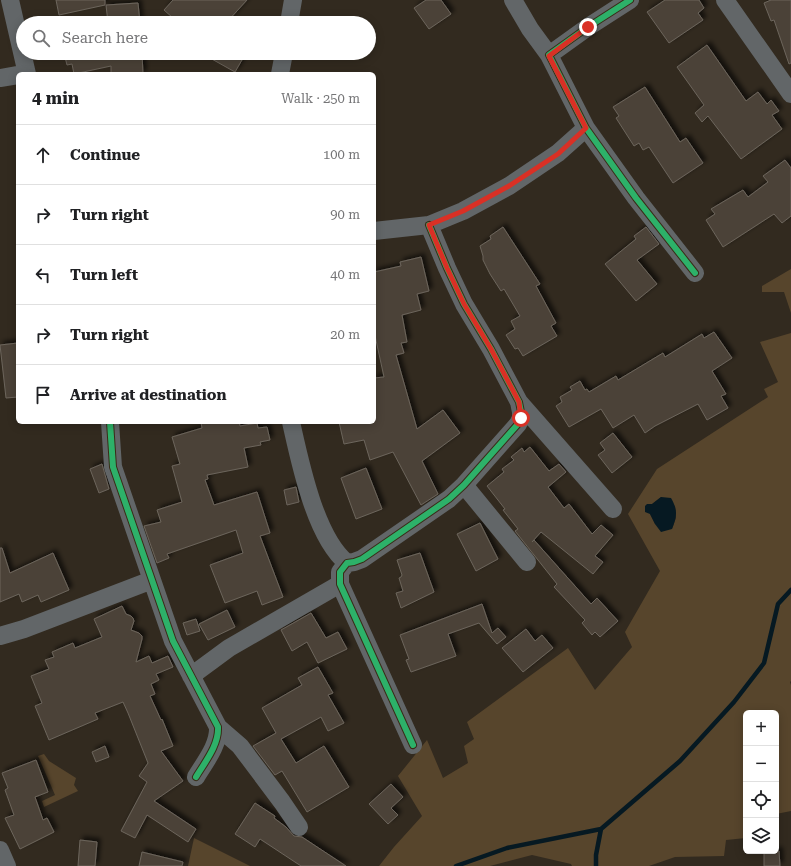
<!DOCTYPE html>
<html lang="en">
<head>
<meta charset="utf-8">
<style>
  :root { --surface:#fff; --page:#f6f6f6; --text:#202124; --muted:#757577; --line:#e0e0e0 }
  body { margin:0; font-family:"Roboto Serif",serif; background:var(--page); color:var(--text) }
  .controls { position:absolute; right:12px; bottom:12px; display:grid; overflow:hidden; border-radius:6px; box-shadow:0 2px 10px #0003 }
  .controls button { width:36px; height:36px; display:grid; place-items:center; padding:0; border:0; border-bottom:1px solid var(--line); background:var(--surface); color:var(--text); font:20px sans-serif }
  .stop { position:absolute; width:12px; height:12px; margin:-9px; border:3px solid #d93025; border-radius:50%; background:#fff }
  .stop.end { background:#d93025; border-color:#fff; box-shadow:0 1px 4px #0008 }
  .list { margin:0; padding:0; list-style:none }
  h2 { display:flex; justify-content:space-between; align-items:center; height:52px; margin:0; padding:0 16px; font-size:17px }
  h2 small { font-size:13px; font-weight:400; color:var(--muted) }
  .list li { display:grid; grid-template-columns:26px 1fr auto; gap:12px; align-items:center; box-sizing:border-box; height:60px; padding:0 16px; border-top:1px solid var(--line) }
  .list b { display:block; font-size:15px; white-space:nowrap }
  .list em { font-size:13px; font-style:normal; color:var(--muted) }
  .icon { flex:none; width:22px; height:22px; fill:none; stroke:currentColor; stroke-width:2; stroke-linecap:round; stroke-linejoin:round }
  .map { position:relative; flex:none; width:791px; height:866px; overflow:hidden }
  .search { position:absolute; background:var(--surface); box-shadow:0 2px 10px #0003; left:16px; top:16px; width:360px; height:44px; display:flex; align-items:center; gap:10px; box-sizing:border-box; padding:0 14px; border-radius:22px; color:var(--muted); font-size:15px }
  .panel { position:absolute; background:var(--surface); box-shadow:0 2px 10px #0003; left:16px; top:72px; width:360px; height:352px; border-radius:6px }
  .map>svg:first-child { display:block }
  .green { fill:#57452c; fill-rule:evenodd }
  .water { fill:#061922 }
  .lines { fill:none; stroke-linecap:round; stroke-linejoin:round }
  .stream { stroke:#061922; stroke-width:4.5 }
  .building { fill:#4c4338; stroke:#6c655c; filter:url(#shadow) }
  .minor { stroke:#626668; stroke-width:18 }
  .cycleway-casing { stroke:#3a2b17; stroke-width:8 }
  .cycleway { stroke:#2db169; stroke-width:6 }
  .route { stroke:#d93025; stroke-width:5 }
</style>
</head>
<body>
<div class="map">
<svg width="791" height="866" viewBox="0 0 791 866">
  <defs>
    <filter id="shadow"><feDropShadow dx="3.5" dy="-3.5" stdDeviation="2" flood-color="#0009"/></filter>
  </defs>
  <rect width="100%" height="100%" fill="#322a1f"/>
  <path class="green" d="M 791,269 L 791,313 L 784,292 L 762,292 L 762,286 Z
    M 791,333 L 791,681 L 790,682 L 791,685 L 791,811 L 776,814 L 776,713 L 746,713 L 746,838 L 726,840 L 724,856 L 675,857 L 649,866 L 572,866 L 571,864 L 532,855 L 490,866 L 379,866 L 394,847 L 422,816 L 398,776 L 427,740 L 443,778 L 468,763 L 464,746 L 474,739 L 467,722 L 568,648 L 595,690 L 632,647 L 625,632 L 660,571 L 628,514 L 657,469 L 768,397 L 764,389 L 778,382 L 760,342 ZM 661,497 L 675,506 L 676,518 L 672,529 L 655,524 L 650,514 L 652,504 Z
    M 44,754 L 49,761 L 76,778 L 74,785 L 78,791 L 44,807 L 42,801 L 55,795 L 38,756 Z
    M 194,838 L 250,866 L 188,866 Z"/>
  <path class="water" d="M 661,497 L 671,498 C 678,510 677,516 672,529 L 661,532 L 655,524 L 650,514 L 645,512 L 645,506 L 647,504 L 652,504 Z"/>
  <g class="lines">
    <path class="stream" d="M 456,866 L 507,848 L 601,829
      M 596,866 L 596,855 L 601,829 L 680,761 L 734,702 L 764,663 L 778,604 L 791,590"/>
  </g>
  <path class="building" d="M 56,0 L 105,0 L 105,5 L 59,15 Z
    M 173,0 L 247,0 L 226,23 L 169,23 L 173,18 L 164,10 Z
    M 426,0 L 441,0 L 451,14 L 429,29 L 414,8 Z
    M 665,0 L 699,0 L 704,8 L 698,13 L 703,20 L 669,43 L 647,12 Z
    M 771,0 L 791,0 L 791,63 L 789,64 L 774,20 L 771,21 L 764,3 Z
    M 138,3 L 140,23 L 108,23 L 106,5 Z
    M 707,45 L 746,101 L 758,92 L 767,104 L 771,100 L 779,111 L 772,115 L 782,129 L 741,159 L 708,116 L 702,122 L 695,113 L 704,105 L 677,67 Z
    M 64,53 L 142,53 L 143,74 L 111,74 L 111,66 L 74,74 L 72,64 L 67,65 Z
    M 201,53 L 246,53 L 235,72 Z
    M 645,87 L 680,142 L 686,138 L 703,163 L 673,183 L 649,147 L 643,150 L 639,143 L 634,146 L 616,118 L 619,116 L 613,107 Z
    M 785,160 L 791,168 L 791,216 L 782,223 L 774,214 L 723,247 L 706,220 L 715,214 L 711,209 L 743,190 L 748,197 L 768,182 L 763,176 Z
    M 503,227 L 540,284 L 536,286 L 556,323 L 551,326 L 557,336 L 523,356 L 518,348 L 515,349 L 506,335 L 515,329 L 511,321 L 520,316 L 504,289 L 501,291 L 490,274 L 483,260 L 483,256 L 480,246 L 491,239 L 490,236 Z
    M 646,227 L 659,244 L 637,260 L 657,284 L 636,301 L 605,264 L 636,239 L 634,236 Z
    M 421,257 L 429,291 L 417,294 L 421,310 L 402,315 L 407,342 L 401,343 L 404,353 L 396,355 L 417,429 L 443,410 L 460,433 L 422,461 L 438,494 L 421,505 L 393,452 L 370,460 L 364,440 L 344,444 L 339,422 L 374,422 L 374,378 L 384,377 L 374,331 L 374,272 L 401,266 L 400,262 Z
    M 714,332 L 732,358 L 712,371 L 726,394 L 721,396 L 728,408 L 707,420 L 698,404 L 655,426 L 645,433 L 634,415 L 613,428 L 601,409 L 569,427 L 556,406 L 562,402 L 560,397 L 572,390 L 570,387 L 580,381 L 585,390 L 587,389 L 589,392 L 616,376 L 618,380 L 663,353 L 665,357 L 702,334 L 704,338 Z
    M 18,343 L 18,397 L 6,398 L 0,345 Z
    M 201,422 L 239,422 L 240,426 L 257,423 L 258,428 L 267,427 L 270,440 L 260,442 L 261,445 L 244,448 L 248,467 L 207,475 L 208,479 L 205,480 L 214,505 L 257,492 L 270,533 L 260,536 L 283,597 L 262,605 L 257,591 L 225,603 L 210,565 L 243,553 L 236,530 L 167,554 L 169,558 L 157,563 L 144,526 L 161,522 L 157,510 L 182,502 L 172,466 L 180,464 L 172,437 L 202,428 Z
    M 613,433 L 632,457 L 612,473 L 598,455 L 605,450 L 600,443 Z
    M 530,447 L 549,471 L 559,464 L 566,472 L 548,487 L 564,508 L 569,504 L 592,534 L 601,525 L 613,535 L 595,556 L 603,562 L 593,574 L 541,532 L 532,542 L 534,540 L 591,604 L 597,598 L 618,621 L 600,637 L 595,632 L 592,635 L 582,623 L 585,620 L 554,587 L 557,584 L 515,531 L 518,529 L 503,510 L 505,509 L 487,486 L 504,472 L 502,469 L 514,460 L 511,457 L 522,448 L 524,452 Z
    M 102,464 L 109,489 L 99,493 L 90,469 Z
    M 366,468 L 382,509 L 356,519 L 341,478 Z
    M 296,487 L 299,502 L 287,505 L 284,490 Z
    M 480,523 L 498,559 L 476,571 L 457,534 Z
    M 0,548 L 2,548 L 10,573 L 53,553 L 69,590 L 41,602 L 38,595 L 22,602 L 19,594 L 0,602 Z
    M 420,553 L 434,592 L 401,608 L 396,593 L 403,591 L 399,578 L 401,577 L 402,575 L 397,560 Z
    M 482,604 L 492,633 L 498,628 L 506,637 L 497,644 L 479,623 L 448,634 L 456,656 L 411,672 L 406,660 L 409,659 L 400,635 Z
    M 122,606 L 126,614 L 131,616 L 133,618 L 134,621 L 131,630 L 139,633 L 142,636 L 142,639 L 136,662 L 149,656 L 152,663 L 168,656 L 173,667 L 156,674 L 159,680 L 151,684 L 155,694 L 150,696 L 161,720 L 162,719 L 173,746 L 161,751 L 183,781 L 154,801 L 196,829 L 188,842 L 147,815 L 135,838 L 121,831 L 147,782 L 139,776 L 148,763 L 128,713 L 123,702 L 95,713 L 98,719 L 49,740 L 35,706 L 42,703 L 31,676 L 49,669 L 45,660 L 54,657 L 52,652 L 73,643 L 75,648 L 102,637 L 94,619 Z
    M 227,610 L 235,627 L 208,640 L 199,624 Z
    M 311,613 L 326,638 L 338,632 L 347,649 L 318,663 L 307,642 L 292,651 L 281,630 Z
    M 196,619 L 200,631 L 187,635 L 183,623 Z
    M 526,629 L 535,641 L 542,635 L 553,648 L 523,672 L 502,648 Z
    M 318,667 L 333,693 L 328,695 L 344,723 L 328,731 L 321,717 L 281,739 L 296,763 L 324,746 L 349,787 L 307,812 L 282,771 L 275,775 L 253,746 L 276,733 L 262,708 L 302,685 L 298,678 Z
    M 105,746 L 109,757 L 96,762 L 92,752 Z
    M 36,760 L 48,792 L 35,797 L 43,820 L 47,818 L 54,832 L 20,849 L 5,818 L 14,815 L 5,790 L 8,788 L 2,773 Z
    M 391,784 L 403,797 L 391,808 L 398,815 L 388,824 L 369,804 Z
    M 255,803 L 275,816 L 274,818 L 286,827 L 294,836 L 302,837 L 346,866 L 301,866 L 260,839 L 255,847 L 235,834 Z
    M 80,840 L 97,842 L 95,866 L 78,866 Z
    M 764,851 L 779,851 L 780,866 L 764,866 Z
    M 142,852 L 183,862 L 182,866 L 139,866 Z"/>
  <g class="lines">
    <path class="minor" d="M 10,0 L 27,74
      M 513,0 L 530,29 L 549,55
      M 630,0 L 588,27 L 549,55 L 586,128 L 636,198 L 695,273
      M 725,0 L 791,94
      M 289,23 L 293,0
      M 280,74 L 284,53
      M 0,78 L 18,75
      M 374,231 L 429,225 L 463,211 L 509,186 L 558,153 L 586,128
      M 519,402 L 613,509
      M 110,422 L 113,467 L 173,641 L 218,727 C 219,745 205,762 196,777
      M 291,422 C 300,462 315,537 347,563
      M 464,485 L 527,562
      M 0,636 L 24,629 L 152,580
      M 191,676 L 229,648 L 340,584
      M 218,727 L 240,746 L 282,802 L 299,827
      M 413,745 L 340,584 L 340,572 L 347,563 L 354,562 L 362,559 L 449,499 L 464,485 L 518,424 L 521,418 L 521,412 L 519,402 L 491,349 L 464,304 L 447,268 L 429,225
      M 0,850 L 7,866"/>
    <g class="cycleway-casing">
      <path id="cycleway" d="M 630,0 L 588,27 L 549,55 L 586,128 L 636,198 L 695,273
        M 110,422 L 113,467 L 173,641 L 218,727 C 219,745 205,762 196,777
        M 413,745 L 340,584 L 340,572 L 347,563 L 354,562 L 362,559 L 449,499 L 464,485 L 518,424 L 521,418 L 521,412 L 519,402 L 491,349 L 464,304 L 447,268 L 429,225"/>
    </g>
    <use href="#cycleway" class="cycleway"/>
  </g>
  <g class="lines">
    <path class="route" d="M 521,418 L 519,402 L 491,349 L 464,304 L 447,268 L 429,225 L 463,211 L 509,186 L 558,154 L 586,128 L 549,56 L 588,27"/>
  </g>
</svg>
<div class="controls">
<button>+</button>
<button>−</button>
<button><svg class="icon" aria-label="locate" viewBox="0 0 24 24"><circle cx="12" cy="12" r="6"/><path d="M12 2v4M12 18v4M2 12h4M18 12h4"/></svg></button>
<button><svg class="icon" aria-label="layers" viewBox="0 0 24 24"><path d="M12 4l9 5-9 5-9-5zM3 14l9 5 9-5"/></svg></button>
</div>
<div class="stop" style="left:521px;top:418px"></div>
<div class="stop end" style="left:588px;top:27px"></div>
<div class="search"><svg class="icon" aria-label="search" viewBox="0 0 24 24"><circle cx="10" cy="10" r="6"/><path d="M15 15l6 6"/></svg>Search here</div>
<section class="panel">
<h2>4 min<small>Walk · 250 m</small></h2>
<ul class="list">
<li><svg class="icon" aria-label="ahead" viewBox="0 0 24 24"><path d="M12 20V5M6 11l6-6 6 6"/></svg><div><b>Continue</b></div><em>100 m</em></li>
<li><svg class="icon" aria-label="right" viewBox="0 0 24 24"><path d="M7 20v-9h11M14 6l5 5-5 5"/></svg><div><b>Turn right</b></div><em>90 m</em></li>
<li><svg class="icon" aria-label="left" viewBox="0 0 24 24"><path d="M17 20v-9H6M10 6l-5 5 5 5"/></svg><div><b>Turn left</b></div><em>40 m</em></li>
<li><svg class="icon" aria-label="right" viewBox="0 0 24 24"><path d="M7 20v-9h11M14 6l5 5-5 5"/></svg><div><b>Turn right</b></div><em>20 m</em></li>
<li><svg class="icon" aria-label="arrive" viewBox="0 0 24 24"><path d="M6 21V4h12l-3 4 3 4H6"/></svg><div><b>Arrive at destination</b></div></li>
</ul>
</section>
</div>
</body>
</html>
